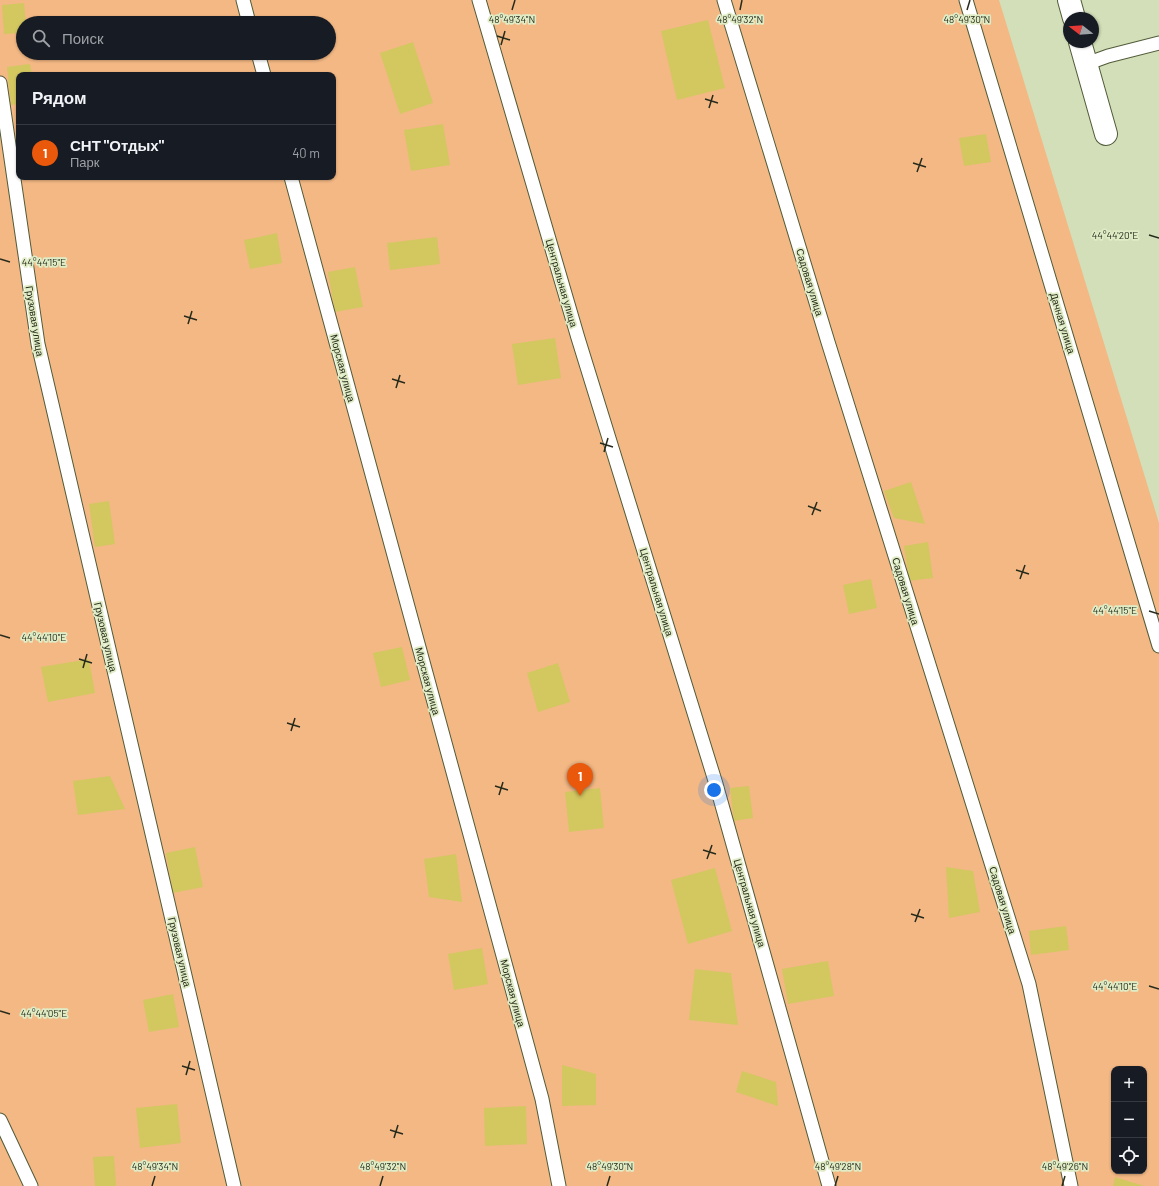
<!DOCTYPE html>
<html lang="ru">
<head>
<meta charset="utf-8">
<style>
  :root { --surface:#171b24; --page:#242831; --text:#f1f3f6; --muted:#9ea1a6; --line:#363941; --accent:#ea580c }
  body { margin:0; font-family:Barlow,sans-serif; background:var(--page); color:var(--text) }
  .controls { position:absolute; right:12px; bottom:12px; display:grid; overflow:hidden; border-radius:8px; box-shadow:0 1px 3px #0004 }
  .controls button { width:36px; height:36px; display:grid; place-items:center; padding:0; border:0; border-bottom:1px solid var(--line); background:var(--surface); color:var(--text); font:20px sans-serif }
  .compass { position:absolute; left:1063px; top:12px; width:36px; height:36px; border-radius:50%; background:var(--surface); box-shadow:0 1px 3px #0004; rotate:287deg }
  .you { position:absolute; left:714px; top:790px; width:14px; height:14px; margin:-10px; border:3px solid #fff; border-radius:50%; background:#1a73e8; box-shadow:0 0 0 6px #1a73e833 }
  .badge { display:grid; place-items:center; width:26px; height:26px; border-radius:50%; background:var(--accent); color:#fff; font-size:13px; font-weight:700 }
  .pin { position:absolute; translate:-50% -33px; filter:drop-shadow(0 1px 2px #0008) }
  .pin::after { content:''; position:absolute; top:21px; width:14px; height:12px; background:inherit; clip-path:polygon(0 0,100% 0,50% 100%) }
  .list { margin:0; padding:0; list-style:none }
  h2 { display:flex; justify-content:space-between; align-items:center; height:52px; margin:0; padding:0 16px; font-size:17px }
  h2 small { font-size:13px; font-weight:400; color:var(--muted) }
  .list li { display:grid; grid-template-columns:26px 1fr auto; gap:12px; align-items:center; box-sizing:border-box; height:56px; padding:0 16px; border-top:1px solid var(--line) }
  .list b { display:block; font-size:15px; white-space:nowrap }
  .list p { margin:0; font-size:13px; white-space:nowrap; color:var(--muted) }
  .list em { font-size:13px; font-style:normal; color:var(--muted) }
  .icon { flex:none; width:22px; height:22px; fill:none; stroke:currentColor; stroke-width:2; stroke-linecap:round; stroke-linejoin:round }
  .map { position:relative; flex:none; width:1159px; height:1186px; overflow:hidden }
  .search { position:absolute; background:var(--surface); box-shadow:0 1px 3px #0004; left:16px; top:16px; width:320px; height:44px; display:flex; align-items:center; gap:10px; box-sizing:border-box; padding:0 14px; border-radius:22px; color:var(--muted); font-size:15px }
  .panel { position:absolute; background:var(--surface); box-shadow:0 1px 3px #0004; left:16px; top:72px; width:320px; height:108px; border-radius:8px }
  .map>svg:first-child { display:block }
  .green { fill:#f3b884; fill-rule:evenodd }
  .building { fill:#d3c760 }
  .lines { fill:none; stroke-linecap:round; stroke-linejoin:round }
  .service-casing { stroke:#515b39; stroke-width:15 }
  .minor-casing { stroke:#515b39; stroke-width:24 }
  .service { stroke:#fff; stroke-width:13 }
  .minor { stroke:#fff; stroke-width:22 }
  .ticks { fill:none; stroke:#272b1c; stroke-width:1.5 }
  .labels { text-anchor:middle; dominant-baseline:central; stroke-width:3.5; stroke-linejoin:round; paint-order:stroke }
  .street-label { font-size:10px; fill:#272b1c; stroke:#dfecc5 }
  .ticks-label { font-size:10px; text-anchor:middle; fill:#272b1c; stroke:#dfecc5; stroke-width:3.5; stroke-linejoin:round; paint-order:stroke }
</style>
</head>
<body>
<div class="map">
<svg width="1159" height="1186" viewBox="0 0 1159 1186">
  <rect width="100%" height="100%" fill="#d2dfb8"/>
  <path class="green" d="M 0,0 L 999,0 L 1159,523 L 1159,1186 L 0,1186 ZM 23,23 L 329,23 L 329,53 L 23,53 ZM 19,75 L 333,75 L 333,177 L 19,177 ZM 1114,1069 L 1144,1069 L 1144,1171 L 1114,1171 Z"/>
  <path class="building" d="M 24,3 L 26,23 L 23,23 L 23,33 L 4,34 L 2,5 Z
    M 708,20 L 725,88 L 677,100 L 661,31 Z
    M 413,42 L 433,103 L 400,114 L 380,53 Z
    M 30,64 L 32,75 L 19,75 L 19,104 L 11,105 L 7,67 Z
    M 443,124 L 450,165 L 411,171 L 404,130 Z
    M 986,134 L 991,162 L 964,166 L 959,138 Z
    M 277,233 L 282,263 L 250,269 L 244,240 Z
    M 437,237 L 440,264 L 390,270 L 387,243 Z
    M 355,267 L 363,307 L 335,312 L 328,272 Z
    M 555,338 L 561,378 L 518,385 L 512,344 Z
    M 911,482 L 925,524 L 894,518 L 884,491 Z
    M 109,501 L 115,544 L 95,547 L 89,504 Z
    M 928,542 L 933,578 L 909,581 L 904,546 Z
    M 871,579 L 877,608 L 849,614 L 843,585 Z
    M 402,647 L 410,680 L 381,687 L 373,653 Z
    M 89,659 L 95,693 L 48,702 L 41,667 Z
    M 558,663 L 570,702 L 538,712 L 527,673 Z
    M 110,776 L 125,809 L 78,815 L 73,781 Z
    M 749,786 L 753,818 L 734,821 L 730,788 Z
    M 600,788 L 604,828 L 569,832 L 565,792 Z
    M 195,847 L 203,887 L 173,893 L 166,853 Z
    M 456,854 L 462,902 L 429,897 L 424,859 Z
    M 946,867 L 973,871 L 980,912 L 949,918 Z
    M 715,868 L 732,931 L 688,944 L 671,880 Z
    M 1066,926 L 1069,950 L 1031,955 L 1029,931 Z
    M 482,948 L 488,984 L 454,990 L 448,954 Z
    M 828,961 L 834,996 L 788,1004 L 782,969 Z
    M 695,969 L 731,973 L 738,1025 L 689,1020 Z
    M 173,994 L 179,1027 L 149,1032 L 143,1000 Z
    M 562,1065 L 596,1074 L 596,1105 L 562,1106 Z
    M 742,1071 L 776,1082 L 778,1106 L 736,1092 Z
    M 177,1104 L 181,1143 L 140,1148 L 136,1108 Z
    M 526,1106 L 527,1144 L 485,1146 L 484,1108 Z
    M 114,1156 L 116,1186 L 95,1186 L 93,1157 Z
    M 1115,1177 L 1144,1186 L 1113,1186 Z"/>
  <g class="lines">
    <g class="service-casing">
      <path id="service" d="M 243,0 L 249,23
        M 479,0 L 578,338 L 716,784 L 829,1186
        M 724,0 L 828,342 L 1029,984 L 1071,1186
        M 966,0 L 1159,646
        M 258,53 L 264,75
        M 1086,64 L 1108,56 L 1159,43
        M 0,83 L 38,344 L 234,1186
        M 291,177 L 542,1099 L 559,1186
        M 0,1120 L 31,1186"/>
    </g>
    <g class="minor-casing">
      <path id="minor" d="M 1069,0 L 1074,18
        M 1080,42 L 1106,134"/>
    </g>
    <use href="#service" class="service"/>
    <use href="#minor" class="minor"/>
  </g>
  <path class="ticks" d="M 512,10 L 515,0M 740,10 L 742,0M 967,10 L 970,0M 497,36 L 510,40M 501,45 L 505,31M 705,99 L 718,103M 709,108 L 713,95M 913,163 L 926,167M 917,172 L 922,158M 1149,235 L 1159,238M 0,259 L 10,262M 184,316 L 197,320M 188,324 L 192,311M 392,379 L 405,383M 396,388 L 400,375M 600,443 L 613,447M 604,452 L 608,438M 808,506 L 821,511M 812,515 L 817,502M 1016,570 L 1029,574M 1020,579 L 1025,565M 1149,611 L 1159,614M 0,635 L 10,638M 79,659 L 92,663M 83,668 L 87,654M 287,723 L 300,727M 291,731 L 295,718M 495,786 L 508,790M 499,795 L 503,782M 703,850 L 716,854M 707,859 L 712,845M 911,914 L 924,918M 915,922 L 920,909M 1149,986 L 1159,989M 0,1011 L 10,1014M 182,1066 L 195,1070M 186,1075 L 190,1061M 390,1130 L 403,1134M 394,1138 L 398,1125M 152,1186 L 155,1176M 380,1186 L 383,1176M 607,1186 L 610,1176M 835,1186 L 838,1176M 1062,1186 L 1065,1176"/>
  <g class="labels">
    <g class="street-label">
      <text transform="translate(810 282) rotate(73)">Садовая улица</text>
      <text transform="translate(562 283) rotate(74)">Центральная улица</text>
      <text transform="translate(35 321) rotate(81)">Грузовая улица</text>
      <text transform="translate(1063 323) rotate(73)">Дачная улица</text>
      <text transform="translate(343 368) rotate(75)">Морская улица</text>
      <text transform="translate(906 591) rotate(73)">Садовая улица</text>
      <text transform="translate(657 592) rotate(73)">Центральная улица</text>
      <text transform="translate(106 637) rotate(77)">Грузовая улица</text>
      <text transform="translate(428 681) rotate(75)">Морская улица</text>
      <text transform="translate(1003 900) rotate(73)">Садовая улица</text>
      <text transform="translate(750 903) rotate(74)">Центральная улица</text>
      <text transform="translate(180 952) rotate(77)">Грузовая улица</text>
      <text transform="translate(513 993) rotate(75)">Морская улица</text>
    </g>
  </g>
  <g class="ticks-label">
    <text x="512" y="23">48°49'34"N</text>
    <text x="740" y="23">48°49'32"N</text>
    <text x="967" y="23">48°49'30"N</text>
    <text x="1115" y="239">44°44'20"E</text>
    <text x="44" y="266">44°44'15"E</text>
    <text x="1115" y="614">44°44'15"E</text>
    <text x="44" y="641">44°44'10"E</text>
    <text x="1115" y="990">44°44'10"E</text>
    <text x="44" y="1017">44°44'05"E</text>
    <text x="155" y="1170">48°49'34"N</text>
    <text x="383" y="1170">48°49'32"N</text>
    <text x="610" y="1170">48°49'30"N</text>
    <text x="838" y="1170">48°49'28"N</text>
    <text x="1065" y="1170">48°49'26"N</text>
  </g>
</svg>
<div class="controls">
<button>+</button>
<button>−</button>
<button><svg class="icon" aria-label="locate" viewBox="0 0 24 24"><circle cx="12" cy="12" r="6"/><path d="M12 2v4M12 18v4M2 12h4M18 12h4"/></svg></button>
</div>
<svg class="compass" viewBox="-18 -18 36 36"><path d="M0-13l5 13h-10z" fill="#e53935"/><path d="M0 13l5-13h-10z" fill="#9ea1a6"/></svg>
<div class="you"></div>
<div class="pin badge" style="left:580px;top:796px">1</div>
<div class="search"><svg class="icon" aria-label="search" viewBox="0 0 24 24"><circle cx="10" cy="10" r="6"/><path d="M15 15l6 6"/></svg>Поиск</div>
<section class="panel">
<h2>Рядом<small></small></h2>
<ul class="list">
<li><span class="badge">1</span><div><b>СНТ &quot;Отдых&quot;</b><p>Парк</p></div><em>40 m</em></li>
</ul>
</section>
</div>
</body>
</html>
